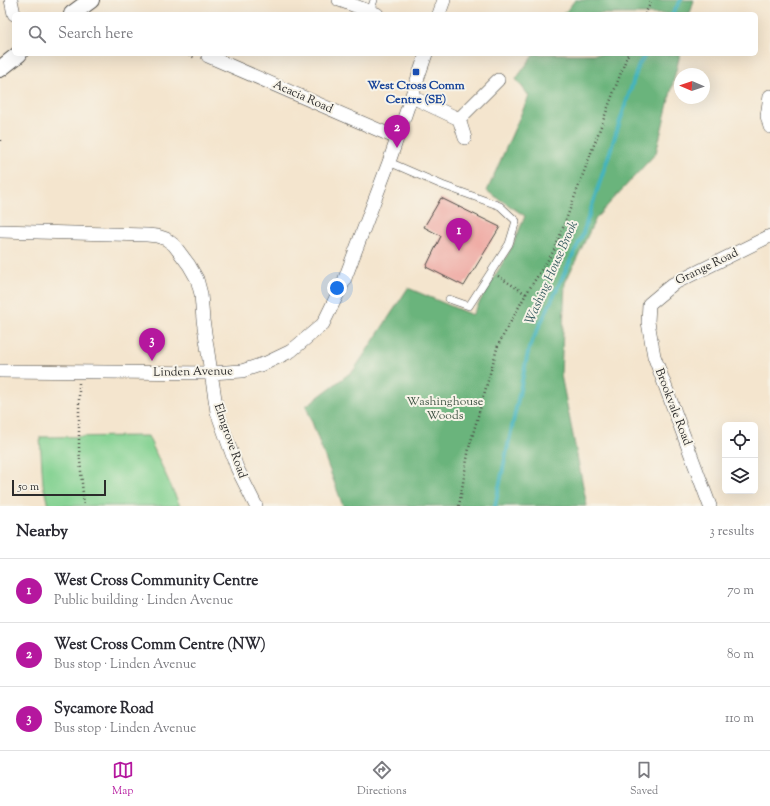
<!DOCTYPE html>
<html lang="en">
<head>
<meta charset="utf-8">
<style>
  :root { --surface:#fff; --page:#f2f2f3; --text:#2b2b33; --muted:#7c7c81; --line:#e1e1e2; --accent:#b5179e }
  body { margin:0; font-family:"Sorts Mill Goudy",serif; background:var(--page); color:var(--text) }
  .controls { position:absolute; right:12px; bottom:12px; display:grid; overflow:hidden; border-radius:6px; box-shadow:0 4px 16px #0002 }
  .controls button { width:36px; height:36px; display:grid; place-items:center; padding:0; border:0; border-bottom:1px solid var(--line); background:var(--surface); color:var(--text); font:20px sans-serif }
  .compass { position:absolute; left:674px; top:68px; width:36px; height:36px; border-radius:50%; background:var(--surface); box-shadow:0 4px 16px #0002; rotate:272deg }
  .scale { position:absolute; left:12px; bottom:10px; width:94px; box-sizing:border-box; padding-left:4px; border:2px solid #2b2b2b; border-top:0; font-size:11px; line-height:14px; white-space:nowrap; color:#2b2b2b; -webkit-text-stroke:3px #f7f3e8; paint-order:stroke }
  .you { position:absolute; left:337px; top:288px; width:14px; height:14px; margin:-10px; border:3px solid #fff; border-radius:50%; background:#1a73e8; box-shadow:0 0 0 6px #1a73e833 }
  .badge { display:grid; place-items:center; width:26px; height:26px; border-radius:50%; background:var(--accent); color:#fff; font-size:13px; font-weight:700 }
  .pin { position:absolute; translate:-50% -33px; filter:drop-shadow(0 1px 2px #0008) }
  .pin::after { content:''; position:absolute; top:21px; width:14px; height:12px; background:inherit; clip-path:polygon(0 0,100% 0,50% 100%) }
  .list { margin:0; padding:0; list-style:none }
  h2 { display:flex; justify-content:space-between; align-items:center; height:52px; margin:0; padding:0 16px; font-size:17px }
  h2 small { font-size:13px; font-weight:400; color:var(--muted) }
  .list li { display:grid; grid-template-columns:26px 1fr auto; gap:12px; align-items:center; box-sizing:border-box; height:64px; padding:0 16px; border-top:1px solid var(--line) }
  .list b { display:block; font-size:15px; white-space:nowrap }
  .list p { margin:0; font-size:13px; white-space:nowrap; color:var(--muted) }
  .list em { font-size:13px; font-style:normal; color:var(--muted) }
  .icon { flex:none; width:22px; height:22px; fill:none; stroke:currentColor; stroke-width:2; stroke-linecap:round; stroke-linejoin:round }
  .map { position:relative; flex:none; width:770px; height:506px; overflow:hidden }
  .search { position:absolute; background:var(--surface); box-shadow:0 4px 16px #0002; left:12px; right:12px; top:12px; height:44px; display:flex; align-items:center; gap:10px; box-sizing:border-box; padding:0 14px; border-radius:6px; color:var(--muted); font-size:15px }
  .sheet { height:244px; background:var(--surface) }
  nav { display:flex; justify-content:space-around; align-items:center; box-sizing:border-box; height:56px; border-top:1px solid var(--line); background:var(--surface); font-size:11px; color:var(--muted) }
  nav a { display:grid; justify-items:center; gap:2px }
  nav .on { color:var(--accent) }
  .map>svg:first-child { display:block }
  .green { fill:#84d292; stroke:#587e5e }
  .forest { fill:#6bb47c; stroke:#4b7054 }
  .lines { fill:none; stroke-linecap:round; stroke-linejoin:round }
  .stream { stroke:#44b4bd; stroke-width:4 }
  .building { fill:#efaca5 }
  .service-casing { stroke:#494743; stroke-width:8 }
  .minor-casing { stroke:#494743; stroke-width:14 }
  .tertiary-casing { stroke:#494743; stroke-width:18 }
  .path { stroke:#494743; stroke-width:2.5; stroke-dasharray:1 3; stroke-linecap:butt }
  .service { stroke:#fff; stroke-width:7 }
  .minor { stroke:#fff; stroke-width:13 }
  .tertiary { stroke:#fff; stroke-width:16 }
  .transit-dot { fill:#1a4fb4; stroke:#f7f3e8; stroke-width:1.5 }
  .labels { text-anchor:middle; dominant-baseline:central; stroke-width:4; stroke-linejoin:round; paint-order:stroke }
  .transit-label { font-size:12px; font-weight:bold; fill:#164399; stroke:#f7f3e8 }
  .street-label { font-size:12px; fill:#2b2b2b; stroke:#f7f3e8 }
  .park-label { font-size:12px; fill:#415545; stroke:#f7f3e8 }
  .water-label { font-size:13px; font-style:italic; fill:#345b5e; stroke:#f7f3e8 }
</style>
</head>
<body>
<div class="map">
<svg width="770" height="506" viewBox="0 0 770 506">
  <rect width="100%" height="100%" fill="#f7f3e8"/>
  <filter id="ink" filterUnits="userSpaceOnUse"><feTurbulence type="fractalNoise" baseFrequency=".025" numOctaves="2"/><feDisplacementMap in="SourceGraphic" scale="8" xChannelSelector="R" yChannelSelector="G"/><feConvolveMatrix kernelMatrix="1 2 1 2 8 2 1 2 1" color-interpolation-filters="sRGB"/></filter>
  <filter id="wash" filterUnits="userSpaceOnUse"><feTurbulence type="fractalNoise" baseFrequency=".012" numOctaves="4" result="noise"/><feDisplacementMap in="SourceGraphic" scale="16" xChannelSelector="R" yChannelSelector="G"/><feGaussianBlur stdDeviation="0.9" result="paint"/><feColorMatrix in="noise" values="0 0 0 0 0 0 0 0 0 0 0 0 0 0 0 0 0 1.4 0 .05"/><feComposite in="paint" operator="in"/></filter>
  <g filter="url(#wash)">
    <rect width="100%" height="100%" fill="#f4e5ce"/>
    <path class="green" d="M 148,436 L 180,506 L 48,506 L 43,484 L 40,437 Z"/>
    <path class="forest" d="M 575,0 L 694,0 L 690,14 L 564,14 Z
      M 534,54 L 680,54 L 656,153 L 596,218 L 565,283 L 561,375 L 587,506 L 343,506 L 306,406 L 354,370 L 408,288 L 472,315 L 513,245 L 525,216 L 487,191 L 529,96 L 516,79 Z"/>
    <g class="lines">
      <path class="stream" d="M 672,14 L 681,0
        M 495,506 L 529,348 L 582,236 L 639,64 L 646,54"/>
    </g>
    <g id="blocks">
      <path class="building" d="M 441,198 L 500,227 L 464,286 L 426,267 L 441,236 L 424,227 Z"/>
    </g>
  </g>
  <g filter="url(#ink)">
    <use href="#blocks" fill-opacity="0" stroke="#494743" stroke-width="1"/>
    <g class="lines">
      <g class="service-casing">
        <path id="service" d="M 370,12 L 374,0
          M 389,162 L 442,185 L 500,206 L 516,221 L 509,244 L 469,306 L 449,299"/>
      </g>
      <g class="minor-casing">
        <path id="minor" d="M 11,0 L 14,14
          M 339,0 L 377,14
          M 439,14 L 444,0
          M 208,56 L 397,138
          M 770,96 L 767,116 L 770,127
          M 412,97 L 459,119 L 498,80
          M 459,119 L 465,138
          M 0,231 L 147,235 L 157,236 L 166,239 L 174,245 L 189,265 L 197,279 L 201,294 L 203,320 L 217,412 L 237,468 L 256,506
          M 0,371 L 211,373 L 242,371 L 266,363 L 291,351 L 323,324 L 344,281 L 389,162 L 426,54
          M 710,506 L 654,356 L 648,322 L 649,304 L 673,284 L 770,236"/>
      </g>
      <g class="tertiary-casing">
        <path id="tertiary" d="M 72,14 L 91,0
          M 0,69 L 19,54"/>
      </g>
      <path class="path" d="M 645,14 L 652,0
        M 185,54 L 196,58
        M 0,140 L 0,141
        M 498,276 L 526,294
        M 79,383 L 79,448 L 84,506
        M 459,506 L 469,448 L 498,345 L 526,294 L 555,249 L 628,54"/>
      <use href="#service" class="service"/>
      <use href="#minor" class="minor"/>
      <use href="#tertiary" class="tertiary"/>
    </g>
  </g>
  <rect class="transit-dot" x="412" y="68" width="8" height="8" rx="2"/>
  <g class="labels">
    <g class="transit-label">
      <text x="416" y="86">West Cross Comm<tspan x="416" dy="14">Centre (SE)</tspan></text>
    </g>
    <g class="street-label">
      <text transform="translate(303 97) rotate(24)">Acacia Road</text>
      <text transform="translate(707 267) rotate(-26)">Grange Road</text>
      <text transform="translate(193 372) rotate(-1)">Linden Avenue</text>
      <text transform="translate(673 407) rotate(69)">Brookvale Road</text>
      <text transform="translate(230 441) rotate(71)">Elmgrove Road</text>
    </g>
    <g class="park-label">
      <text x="445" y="402">Washinghouse<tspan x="445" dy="14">Woods</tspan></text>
    </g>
    <g class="water-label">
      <text transform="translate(552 273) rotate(-66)">Washing House Brook</text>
    </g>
  </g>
</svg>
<div class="controls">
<button><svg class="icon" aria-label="locate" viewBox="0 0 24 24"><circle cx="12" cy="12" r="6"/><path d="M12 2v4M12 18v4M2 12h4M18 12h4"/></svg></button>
<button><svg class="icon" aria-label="layers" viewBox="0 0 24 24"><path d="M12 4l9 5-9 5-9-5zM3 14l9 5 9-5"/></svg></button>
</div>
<svg class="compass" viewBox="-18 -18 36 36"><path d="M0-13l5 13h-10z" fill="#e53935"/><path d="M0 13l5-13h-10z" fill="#7c7c81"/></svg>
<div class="scale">50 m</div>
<div class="you"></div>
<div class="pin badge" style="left:459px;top:251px">1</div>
<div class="pin badge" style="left:397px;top:148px">2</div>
<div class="pin badge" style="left:152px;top:361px">3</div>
<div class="search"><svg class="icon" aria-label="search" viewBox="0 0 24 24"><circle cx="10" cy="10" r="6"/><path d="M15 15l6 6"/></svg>Search here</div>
</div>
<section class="sheet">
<h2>Nearby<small>3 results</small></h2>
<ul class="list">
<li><span class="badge">1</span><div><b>West Cross Community Centre</b><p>Public building · Linden Avenue</p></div><em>70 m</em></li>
<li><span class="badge">2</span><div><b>West Cross Comm Centre (NW)</b><p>Bus stop · Linden Avenue</p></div><em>80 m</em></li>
<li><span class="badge">3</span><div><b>Sycamore Road</b><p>Bus stop · Linden Avenue</p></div><em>110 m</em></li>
</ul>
</section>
<nav>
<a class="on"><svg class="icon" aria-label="map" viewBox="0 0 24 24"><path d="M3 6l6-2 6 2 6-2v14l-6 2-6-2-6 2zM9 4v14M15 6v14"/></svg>Map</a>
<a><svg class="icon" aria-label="directions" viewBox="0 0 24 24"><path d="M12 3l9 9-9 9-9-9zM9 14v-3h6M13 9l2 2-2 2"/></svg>Directions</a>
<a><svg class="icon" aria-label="saved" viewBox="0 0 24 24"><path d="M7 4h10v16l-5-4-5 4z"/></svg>Saved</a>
</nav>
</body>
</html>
